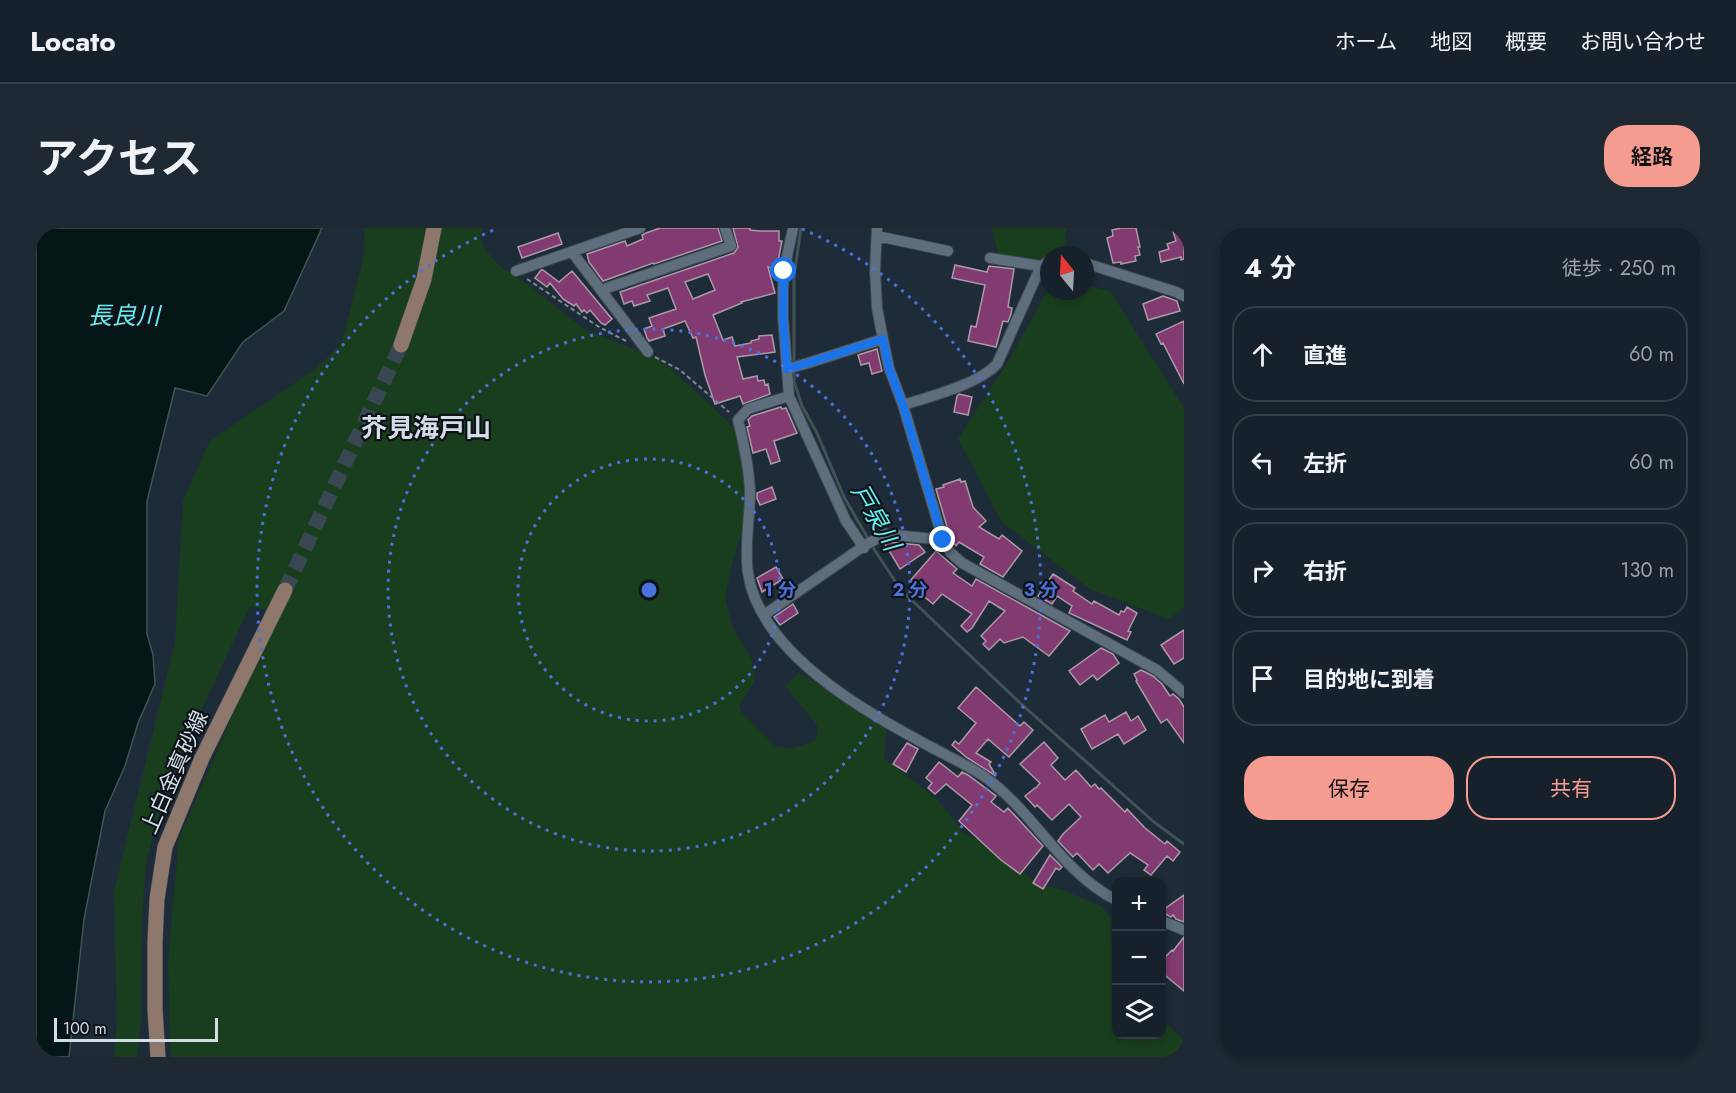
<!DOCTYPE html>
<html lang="ja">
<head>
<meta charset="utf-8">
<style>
  :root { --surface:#16212b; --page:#1f2933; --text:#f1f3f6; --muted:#9ea3a9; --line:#353e47; --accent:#f59c91 }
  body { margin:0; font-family:Jost,"Noto Sans JP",sans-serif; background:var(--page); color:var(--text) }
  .controls { position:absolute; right:18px; bottom:18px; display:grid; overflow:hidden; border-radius:12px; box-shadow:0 3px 9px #0003 }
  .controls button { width:54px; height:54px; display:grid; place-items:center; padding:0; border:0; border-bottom:2px solid var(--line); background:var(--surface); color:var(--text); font:30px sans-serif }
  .compass { position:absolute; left:1004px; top:18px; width:54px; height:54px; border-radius:50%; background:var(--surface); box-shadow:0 3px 9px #0003; rotate:342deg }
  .scale { position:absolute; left:18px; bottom:15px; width:164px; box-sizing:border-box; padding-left:6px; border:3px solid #d4dde6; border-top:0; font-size:16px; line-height:21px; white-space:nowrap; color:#d4dde6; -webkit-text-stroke:4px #0d1319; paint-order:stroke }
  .stop { position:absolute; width:18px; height:18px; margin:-14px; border:4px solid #1a73e8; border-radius:50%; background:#fff }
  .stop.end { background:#1a73e8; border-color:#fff; box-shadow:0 2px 6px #0008 }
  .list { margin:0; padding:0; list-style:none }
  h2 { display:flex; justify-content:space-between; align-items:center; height:78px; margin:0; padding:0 24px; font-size:26px }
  h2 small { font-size:20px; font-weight:400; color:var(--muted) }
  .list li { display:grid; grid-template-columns:39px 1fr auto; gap:18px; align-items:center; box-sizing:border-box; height:96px; margin:0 12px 12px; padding:0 12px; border:2px solid var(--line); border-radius:24px }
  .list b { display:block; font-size:22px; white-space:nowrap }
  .list em { font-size:20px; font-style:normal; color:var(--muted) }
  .actions { display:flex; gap:12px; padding:18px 24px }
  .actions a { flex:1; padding:14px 0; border:2px solid var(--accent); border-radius:24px; text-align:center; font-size:21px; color:var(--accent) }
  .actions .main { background:var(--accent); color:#111 }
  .icon { flex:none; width:33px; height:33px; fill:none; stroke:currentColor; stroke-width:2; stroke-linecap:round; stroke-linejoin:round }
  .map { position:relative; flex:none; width:1148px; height:829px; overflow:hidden; border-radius:24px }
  header { display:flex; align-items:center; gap:36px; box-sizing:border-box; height:84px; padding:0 30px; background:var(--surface); border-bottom:2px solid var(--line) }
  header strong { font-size:28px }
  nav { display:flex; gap:33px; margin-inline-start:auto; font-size:21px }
  .intro { display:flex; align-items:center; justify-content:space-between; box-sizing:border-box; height:144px; padding:0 36px }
  h1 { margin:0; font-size:42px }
  .button { padding:15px 27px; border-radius:24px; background:var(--accent); color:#111; font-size:21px; font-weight:700 }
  main { display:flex; gap:36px; padding:0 36px }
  aside { flex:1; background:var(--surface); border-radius:24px; box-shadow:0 3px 9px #0003 }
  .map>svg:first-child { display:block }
  .green { fill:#193e1d }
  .water { fill:#051616; stroke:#435254; stroke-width:1.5 }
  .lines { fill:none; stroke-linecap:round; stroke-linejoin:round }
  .stream { stroke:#435254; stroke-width:3 }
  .building { fill:#813b70; stroke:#ad99a6; stroke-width:1.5; fill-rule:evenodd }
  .secondary-tunnel { stroke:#394753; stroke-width:15; stroke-dasharray:15 8; stroke-linecap:butt }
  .minor-casing { stroke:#3c4853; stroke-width:12 }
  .secondary-casing { stroke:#3c4853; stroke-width:16 }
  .path { stroke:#7c8792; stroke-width:2; stroke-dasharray:4.5 3; stroke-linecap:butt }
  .minor { stroke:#5e6e7d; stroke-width:10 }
  .secondary { stroke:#8e776b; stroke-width:15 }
  .route { stroke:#1a73e8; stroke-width:8 }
  .ring { fill:none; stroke:#4b72dc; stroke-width:3; stroke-dasharray:3 6 }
  .labels { text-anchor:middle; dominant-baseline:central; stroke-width:4.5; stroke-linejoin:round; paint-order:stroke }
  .street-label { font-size:22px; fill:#d4dde6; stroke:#0d1319 }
  .water-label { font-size:24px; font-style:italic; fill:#63edee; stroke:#0d1319 }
  .quarter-label { font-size:26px; font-weight:bold; fill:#d4dde6; stroke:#0d1319 }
  .centre { fill:#4b72dc; stroke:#0d1319; stroke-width:3 }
  .ring-label { font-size:18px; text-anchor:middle; font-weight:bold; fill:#4b72dc; stroke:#0d1319; stroke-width:4.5; stroke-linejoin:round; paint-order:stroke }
</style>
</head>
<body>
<header>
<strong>Locato</strong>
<nav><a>ホーム</a><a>地図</a><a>概要</a><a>お問い合わせ</a></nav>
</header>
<div class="intro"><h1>アクセス</h1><a class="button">経路</a></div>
<main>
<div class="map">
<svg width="1148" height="829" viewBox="0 0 1148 829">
  <rect width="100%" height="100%" fill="#1e2c39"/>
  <path class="green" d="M 328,0 L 447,0 L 444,8 L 449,22 L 466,40 L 491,56 L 548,101 L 625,132 L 701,202 L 714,240 L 709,293 L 696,335 L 689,370 L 697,400 L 715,430 L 719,446 L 717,456 L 703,477 L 705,484 L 739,518 L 755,521 L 778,513 L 782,506 L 781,497 L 749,458 L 763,445 L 851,496 L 848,530 L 901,571 L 926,603 L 933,608 L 958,615 L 1000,656 L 1024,661 L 1065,678 L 1075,690 L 1075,718 L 1080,727 L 1080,806 L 1126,806 L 1126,791 L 1148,812 L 1148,829 L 135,829 L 132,735 L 143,611 L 201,477 L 235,383 L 214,378 L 130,557 L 110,634 L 106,687 L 105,790 L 101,829 L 78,829 L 81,793 L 78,663 L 139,415 L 147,273 L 173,214 L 276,143 L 295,127 L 306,113 L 329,24 Z
    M 956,0 L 1030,0 L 1029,27 L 1013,27 L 1013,33 L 962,27 Z
    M 1049,57 L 1074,63 L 1148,180 L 1148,380 L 1132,391 L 1054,361 L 966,294 L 922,211 L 974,130 L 1013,60 L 1013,63 L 1049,63 Z"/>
  <path class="water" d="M 0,0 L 286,0 L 248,83 L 207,114 L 171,168 L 139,160 L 111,273 L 111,406 L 117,427 L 119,456 L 102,495 L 89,538 L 69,583 L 48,691 L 33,829 L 0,829 Z"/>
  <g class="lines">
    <path class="stream" d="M 765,0 L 758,48 L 758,153 L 766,178 L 781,205 L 808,269 L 833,312
      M 836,318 L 865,362 L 983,474 L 1118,594 L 1148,616"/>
  </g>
  <path class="building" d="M 624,0 L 682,0 L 686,13 L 618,36 L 617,35 L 567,53 L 553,34 L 551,26 L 589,13 L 591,18 L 607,11 L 606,7 L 610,5 Z
    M 697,0 L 714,0 L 714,2 L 724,3 L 743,3 L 743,13 L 746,13 L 741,38 L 736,37 L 736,40 L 732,39 L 739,65 L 705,74 L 706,75 L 677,87 L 687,112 L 696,109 L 699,118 L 715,115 L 715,113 L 723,111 L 723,108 L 736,107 L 739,124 L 701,129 L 707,151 L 721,148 L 722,153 L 728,152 L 729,157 L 732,156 L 734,166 L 707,176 L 704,168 L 679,176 L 669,147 L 660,109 L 657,110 L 649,93 L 627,101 L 629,108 L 613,113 L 611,110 L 608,101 L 616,98 L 613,90 L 640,81 L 632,60 L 611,67 L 614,73 L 598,78 L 596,73 L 588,76 L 584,64 L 698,25 L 702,19 ZM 672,46 L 679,62 L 657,71 L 649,54 Z
    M 1085,0 L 1100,0 L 1104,19 L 1102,19 L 1104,27 L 1099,28 L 1100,33 L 1085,36 L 1085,34 L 1077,35 L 1071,10 L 1077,8 L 1076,2 Z
    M 1136,0 L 1148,0 L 1148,31 L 1145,32 L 1145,29 L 1125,34 L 1123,24 L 1133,21 L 1131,16 L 1140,13 Z
    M 522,5 L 526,16 L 486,30 L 482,19 Z
    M 919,37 L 951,44 L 953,38 L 978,41 L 972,79 L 976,80 L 975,86 L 972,94 L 967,93 L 960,119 L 932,113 L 935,98 L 940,99 L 949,57 L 916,50 Z
    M 505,42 L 507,42 L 523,54 L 536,43 L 576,91 L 569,97 L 565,95 L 554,82 L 551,85 L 548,82 L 546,84 L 540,76 L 538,78 L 527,71 L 514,55 L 511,59 L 499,50 Z
    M 1127,68 L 1141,73 L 1144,83 L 1112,92 L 1107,76 Z
    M 1148,93 L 1148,156 L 1127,115 L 1125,116 L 1120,106 Z
    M 841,121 L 846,143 L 836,146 L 833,135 L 825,137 L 822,127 Z
    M 923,166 L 936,169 L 932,187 L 918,184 L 921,168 Z
    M 745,179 L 746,181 L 750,180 L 761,205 L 738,213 L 744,233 L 735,236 L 730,221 L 717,225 L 711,199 L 714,198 L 712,192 L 716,188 Z
    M 924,251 L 925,254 L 929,253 L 937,279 L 950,293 L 943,299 L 963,311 L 966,307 L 986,323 L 967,349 L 944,336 L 948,329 L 923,314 L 920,318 L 914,309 L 900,261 L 908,259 L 907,257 Z
    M 736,259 L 740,271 L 724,277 L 721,270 L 721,265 Z
    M 852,314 L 883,317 L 889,324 L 864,341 L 849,316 Z
    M 900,323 L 921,341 L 917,345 L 936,358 L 940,351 L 1034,403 L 1013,428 L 987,409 L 968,415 L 964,411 L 953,422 L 947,416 L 950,413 L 945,408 L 969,383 L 953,373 L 936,400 L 931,404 L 925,398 L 936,386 L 906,366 L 897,376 L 885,366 L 886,364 L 874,353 Z
    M 740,339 L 747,351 L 726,364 L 721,350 Z
    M 1017,346 L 1039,360 L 1037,363 L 1056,376 L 1058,373 L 1083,387 L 1085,383 L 1088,384 L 1091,379 L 1101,385 L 1092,403 L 1095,404 L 1091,412 L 1033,385 L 1036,378 L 1021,368 L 1016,376 L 1002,368 Z
    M 757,376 L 762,385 L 744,397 L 738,389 Z
    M 1148,402 L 1148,430 L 1138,436 L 1125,417 Z
    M 1065,420 L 1077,426 L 1083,435 L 1061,452 L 1057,447 L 1044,457 L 1033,443 Z
    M 1105,442 L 1117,448 L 1126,456 L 1134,468 L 1137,466 L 1143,471 L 1148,479 L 1148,515 L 1131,491 L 1125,495 L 1100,453 L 1101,452 L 1098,446 Z
    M 940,459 L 984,498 L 988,494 L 997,502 L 973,529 L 952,511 L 940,525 L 955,534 L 953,536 L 960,548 L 930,529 L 916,517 L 919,513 L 923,516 L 940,495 L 922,480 Z
    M 1090,484 L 1095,493 L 1102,488 L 1110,502 L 1088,516 L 1082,506 L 1056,521 L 1045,501 L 1069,487 L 1073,494 Z
    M 1008,514 L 1022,530 L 1015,537 L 1029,552 L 1040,542 L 1055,559 L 1059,556 L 1063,561 L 1065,560 L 1089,584 L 1091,581 L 1109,600 L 1129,616 L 1131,613 L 1144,624 L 1137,633 L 1131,628 L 1115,647 L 1108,642 L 1112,637 L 1094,625 L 1072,645 L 1063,636 L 1057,642 L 1041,625 L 1037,629 L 1022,613 L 1027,606 L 1045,589 L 1033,576 L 1016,592 L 1001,577 L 999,579 L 989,568 L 999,560 L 1000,560 L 1004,555 L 984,536 Z
    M 871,515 L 882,521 L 870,544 L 857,536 Z
    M 903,534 L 922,549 L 926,544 L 932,547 L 960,568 L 955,574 L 968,584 L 972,580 L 1007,618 L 984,646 L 965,632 L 923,593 L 936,577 L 910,556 L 899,566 L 892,560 L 896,555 L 890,550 Z
    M 1014,627 L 1026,639 L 1023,642 L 1020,640 L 1007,661 L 997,655 Z
    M 1148,667 L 1148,694 L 1140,691 L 1137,687 L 1135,689 L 1131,687 L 1127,682 Z
    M 1148,709 L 1148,763 L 1125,744 L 1125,733 L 1136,722 L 1137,723 Z"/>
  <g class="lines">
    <path class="secondary-tunnel" d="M 249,362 L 365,117"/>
    <g class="minor-casing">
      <path id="minor" d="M 757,0 L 748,43 L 747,62 L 747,89 L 753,168 L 810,293 L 828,320
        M 841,0 L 839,42 L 841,80 L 847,111 L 853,140 L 867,177 L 907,312 L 914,324 L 926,335 L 1121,442 L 1148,465
        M 841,8 L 912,23
        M 536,24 L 612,124
        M 954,30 L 1005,38 L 1013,33
        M 1049,35 L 1140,64 L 1148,68
        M 480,43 L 604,0
        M 565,62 L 695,18 L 689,0
        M 751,141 L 772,135 L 847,111
        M 753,168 L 712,181 L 702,192 C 708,216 713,239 714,264 C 714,291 708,318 712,345 C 724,425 828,483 893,518 C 911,528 932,537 949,549 C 998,584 1025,644 1080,672
        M 867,177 C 893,169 943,156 961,136 L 1005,38
        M 728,387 L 831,316 L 850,306 L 907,312
        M 1126,693 L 1148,702"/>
    </g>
    <g class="secondary-casing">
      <path id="secondary" d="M 365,117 L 388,51 L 398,0
        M 122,829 L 119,781 L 119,714 L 121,671 L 129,619 L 166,530 L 249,362"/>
    </g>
    <path class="path" d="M 491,51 L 563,99 L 590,113
      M 619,129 L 644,142 L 693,184"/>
    <use href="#minor" class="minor"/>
    <use href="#secondary" class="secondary"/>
  </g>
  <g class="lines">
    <path class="route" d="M 748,43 L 747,89 L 751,141 L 772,135 L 847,111 L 853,140 L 867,177 L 907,312"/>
  </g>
  <g class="ring">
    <circle cx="613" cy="362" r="131"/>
    <circle cx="613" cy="362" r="261"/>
    <path d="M766 1A392 392 0 1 1 460 1"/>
  </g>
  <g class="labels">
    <g class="street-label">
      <text transform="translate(138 544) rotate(-66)">上白金真砂線</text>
    </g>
    <g class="water-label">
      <text x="88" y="87">長良川</text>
      <text transform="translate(840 289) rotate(60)">戸泉川</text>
    </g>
    <g class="quarter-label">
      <text x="390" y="200">芥見海戸山</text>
    </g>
  </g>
  <circle cx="613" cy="362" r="9" class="centre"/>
  <g class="ring-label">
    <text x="744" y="368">1 分</text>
    <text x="874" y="368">2 分</text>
    <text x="1005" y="368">3 分</text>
  </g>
</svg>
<div class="controls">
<button>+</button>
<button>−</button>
<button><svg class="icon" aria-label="layers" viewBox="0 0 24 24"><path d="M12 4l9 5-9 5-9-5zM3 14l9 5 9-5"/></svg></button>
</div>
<svg class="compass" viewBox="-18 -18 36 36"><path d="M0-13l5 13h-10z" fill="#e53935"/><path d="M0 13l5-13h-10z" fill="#9ea3a9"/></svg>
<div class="scale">100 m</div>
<div class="stop" style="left:748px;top:43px"></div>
<div class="stop end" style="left:907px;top:312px"></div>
</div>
<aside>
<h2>4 分<small>徒歩 · 250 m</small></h2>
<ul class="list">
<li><svg class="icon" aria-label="ahead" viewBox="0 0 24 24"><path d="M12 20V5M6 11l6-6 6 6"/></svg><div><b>直進</b></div><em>60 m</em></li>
<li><svg class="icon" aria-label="left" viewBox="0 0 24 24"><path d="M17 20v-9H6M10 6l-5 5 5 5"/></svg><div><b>左折</b></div><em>60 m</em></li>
<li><svg class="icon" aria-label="right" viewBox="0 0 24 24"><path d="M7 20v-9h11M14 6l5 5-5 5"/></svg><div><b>右折</b></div><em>130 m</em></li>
<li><svg class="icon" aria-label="arrive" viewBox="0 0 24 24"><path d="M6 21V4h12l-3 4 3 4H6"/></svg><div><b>目的地に到着</b></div></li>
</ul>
<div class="actions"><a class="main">保存</a><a>共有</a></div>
</aside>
</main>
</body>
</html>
